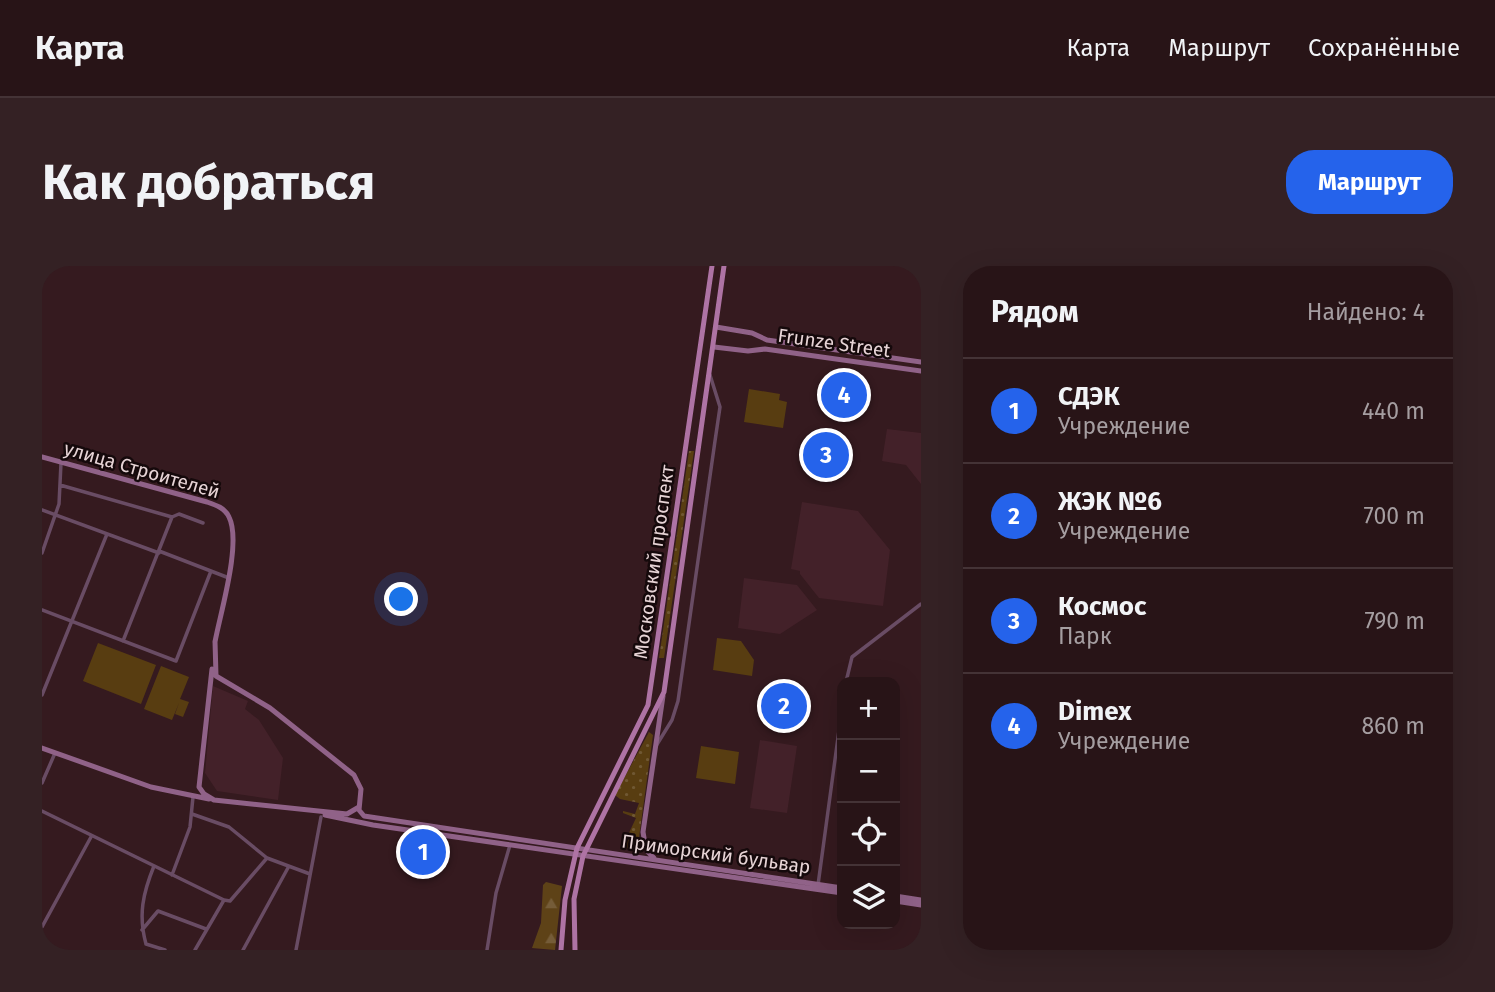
<!DOCTYPE html>
<html lang="ru">
<head>
<meta charset="utf-8">
<style>
  :root { --surface:#281417; --page:#342124; --text:#f1f3f6; --muted:#a59ea1; --line:#443336; --accent:#2563eb }
  body { margin:0; font-family:"Fira Sans",sans-serif; background:var(--page); color:var(--text) }
  .controls { position:absolute; right:21px; bottom:21px; display:grid; overflow:hidden; border-radius:14px; box-shadow:0 7px 28px #0002 }
  .controls button { width:63px; height:63px; display:grid; place-items:center; padding:0; border:0; border-bottom:2px solid var(--line); background:var(--surface); color:var(--text); font:35px sans-serif }
  .you { position:absolute; left:360px; top:334px; width:24px; height:24px; margin:-18px; border:5px solid #fff; border-radius:50%; background:#1a73e8; box-shadow:0 0 0 10px #1a73e833 }
  .badge { display:grid; place-items:center; width:46px; height:46px; border-radius:50%; background:var(--accent); color:#fff; font-size:23px; font-weight:700 }
  .pin { position:absolute; translate:-50% -50%; border:4px solid #fff; box-shadow:0 2px 7px #0006 }
  .list { margin:0; padding:0; list-style:none }
  h2 { display:flex; justify-content:space-between; align-items:center; height:91px; margin:0; padding:0 28px; font-size:30px }
  h2 small { font-size:23px; font-weight:400; color:var(--muted) }
  .list li { display:grid; grid-template-columns:46px 1fr auto; gap:21px; align-items:center; box-sizing:border-box; height:105px; padding:0 28px; border-top:2px solid var(--line) }
  .list b { display:block; font-size:26px; white-space:nowrap }
  .list p { margin:0; font-size:23px; white-space:nowrap; color:var(--muted) }
  .list em { font-size:23px; font-style:normal; color:var(--muted) }
  .icon { flex:none; width:38px; height:38px; fill:none; stroke:currentColor; stroke-width:2; stroke-linecap:round; stroke-linejoin:round }
  .map { position:relative; flex:none; width:879px; height:684px; overflow:hidden; border-radius:28px }
  header { display:flex; align-items:center; gap:42px; box-sizing:border-box; height:98px; padding:0 35px; background:var(--surface); border-bottom:2px solid var(--line) }
  header strong { font-size:33px }
  nav { display:flex; gap:38px; margin-inline-start:auto; font-size:24px }
  .intro { display:flex; align-items:center; justify-content:space-between; box-sizing:border-box; height:168px; padding:0 42px }
  h1 { margin:0; font-size:49px }
  .button { padding:18px 32px; border-radius:28px; background:var(--accent); color:#fff; font-size:24px; font-weight:700 }
  main { display:flex; gap:42px; padding:0 42px }
  aside { flex:1; background:var(--surface); border-radius:28px; box-shadow:0 7px 28px #0002 }
  .map>svg:first-child { display:block }
  .built { fill:#432129 }
  .grass { fill:url(#grass-dots) }
  .forest { fill:url(#forest-firs) }
  .green { fill:#583d11 }
  .lines { fill:none; stroke-linecap:round; stroke-linejoin:round }
  .minor { stroke:#694c64; stroke-width:3.5 }
  .secondary { stroke:#906288; stroke-width:5 }
  .primary { stroke:#ae73a4; stroke-width:5 }
  .labels { text-anchor:middle; dominant-baseline:central; stroke-width:5; stroke-linejoin:round; paint-order:stroke }
  .street-label { font-size:19px; fill:#e7d4d6; stroke:#15090b }
</style>
</head>
<body>
<header>
<strong>Карта</strong>
<nav><a>Карта</a><a>Маршрут</a><a>Сохранённые</a></nav>
</header>
<div class="intro"><h1>Как добраться</h1><a class="button">Маршрут</a></div>
<main>
<div class="map">
<svg width="879" height="684" viewBox="0 0 879 684">
  <defs>
    <pattern id="grass-dots" width="8" height="8" patternUnits="userSpaceOnUse" patternTransform="scale(1.75)"><rect width="8" height="8" fill="#583d11"/><path d="M2 2h.1M6 6h.1" fill="none" stroke="#705833" stroke-width="1.8" stroke-linecap="round"/></pattern>
    <pattern id="forest-firs" width="22" height="20" patternUnits="userSpaceOnUse" patternTransform="scale(1.75)"><rect width="22" height="20" fill="#5e4217"/><path d="M5 1l3.5 6h-7zM16 11l3.5 6h-7z" fill="#755c38"/></pattern>
  </defs>
  <rect width="100%" height="100%" fill="#351a1f"/>
  <path class="built" d="M 845,163 L 879,167 L 879,218 L 864,199 L 840,195 Z
    M 760,236 L 816,245 L 848,284 L 841,340 L 777,332 L 758,308 L 758,305 L 749,303 Z
    M 702,312 L 755,319 L 775,344 L 738,368 L 696,362 Z
    M 171,420 L 206,435 L 203,443 L 217,454 L 241,492 L 236,534 L 175,525 L 163,507 Z
    M 718,474 L 755,480 L 745,547 L 708,542 Z"/>
  <path class="grass" d="M 647,185 L 652,185 L 622,392 L 617,392 Z
    M 607,466 L 611,469 L 596,579 L 579,584 L 594,552 L 581,547 L 581,545 L 593,548 L 597,537 L 578,533 L 573,529 Z"/>
  <path class="forest" d="M 504,616 L 520,620 L 513,684 L 490,682 L 499,657 L 501,619 Z"/>
  <path class="green" d="M 707,123 L 738,128 L 737,134 L 745,136 L 741,162 L 702,156 Z
    M 675,372 L 699,375 L 712,394 L 710,410 L 671,404 Z
    M 56,377 L 114,399 L 99,438 L 41,415 Z
    M 119,400 L 147,411 L 138,433 L 147,436 L 141,451 L 133,448 L 137,437 L 130,454 L 102,443 Z
    M 659,480 L 697,486 L 693,518 L 654,512 Z"/>
  <g class="lines">
    <path class="minor" d="M 18,219 L 130,251 L 137,248 L 161,257
      M 0,244 L 117,287
      M 117,285 L 187,312
      M 0,287 L 17,238 L 19,197
      M 0,344 L 134,395 L 169,305
      M 81,375 L 130,251
      M 804,416 L 810,391 L 879,338
      M 0,429 L 65,268
      M 614,480 L 630,454 L 636,435 L 673,175 L 678,141 L 668,109
      M 0,517 L 13,487
      M 0,545 L 182,634
      M 150,548 L 187,561 L 225,592 L 268,608
      M 130,609 L 148,561 L 151,531
      M 776,619 L 800,442
      M 0,661 L 49,571
      M 100,664 L 116,645 L 164,663
      M 0,677 L 15,684
      M 104,678 C 96,649 101,627 112,600
      M 104,678 L 123,684
      M 153,684 L 182,634 L 188,635 L 225,592
      M 201,684 L 247,600
      M 254,684 L 279,551
      M 445,684 L 454,627 L 468,579"/>
    <path class="secondary" d="M 674,61 L 710,67 L 725,74 L 879,96
      M 672,81 L 706,85 L 723,83 L 879,105
      M 0,191 L 165,236 C 174,239 183,242 187,251 C 200,277 178,348 173,376
      M 173,375 L 174,410 L 228,442 L 312,509 L 319,523 L 317,544 L 322,550 L 800,622
      M 170,403 L 157,521 L 162,528 L 172,534 L 305,548 L 317,541
      M 0,482 L 109,521 L 167,533
      M 283,549 L 331,559 L 800,627
      M 612,592 L 604,584 L 601,566 L 621,430
      M 853,630 L 879,634
      M 853,635 L 879,639"/>
    <path class="primary" d="M 519,684 L 523,634 L 535,582 L 606,439 L 670,0
      M 533,684 L 532,633 L 541,590 L 622,426 L 682,0"/>
  </g>
  <g class="labels">
    <g class="street-label">
      <text transform="translate(792 77) rotate(8)">Frunze Street</text>
      <text transform="translate(100 204) rotate(16)">улица Строителей</text>
      <text transform="translate(612 296) rotate(-82)">Московский проспект</text>
      <text transform="translate(674 588) rotate(8)">Приморский бульвар</text>
    </g>
  </g>
</svg>
<div class="controls">
<button>+</button>
<button>−</button>
<button><svg class="icon" aria-label="locate" viewBox="0 0 24 24"><circle cx="12" cy="12" r="6"/><path d="M12 2v4M12 18v4M2 12h4M18 12h4"/></svg></button>
<button><svg class="icon" aria-label="layers" viewBox="0 0 24 24"><path d="M12 4l9 5-9 5-9-5zM3 14l9 5 9-5"/></svg></button>
</div>
<div class="you"></div>
<div class="pin badge" style="left:381px;top:586px">1</div>
<div class="pin badge" style="left:742px;top:440px">2</div>
<div class="pin badge" style="left:784px;top:189px">3</div>
<div class="pin badge" style="left:802px;top:129px">4</div>
</div>
<aside>
<h2>Рядом<small>Найдено: 4</small></h2>
<ul class="list">
<li><span class="badge">1</span><div><b>СДЭК</b><p>Учреждение</p></div><em>440 m</em></li>
<li><span class="badge">2</span><div><b>ЖЭК №6</b><p>Учреждение</p></div><em>700 m</em></li>
<li><span class="badge">3</span><div><b>Космос</b><p>Парк</p></div><em>790 m</em></li>
<li><span class="badge">4</span><div><b>Dimex</b><p>Учреждение</p></div><em>860 m</em></li>
</ul>
</aside>
</main>
</body>
</html>
